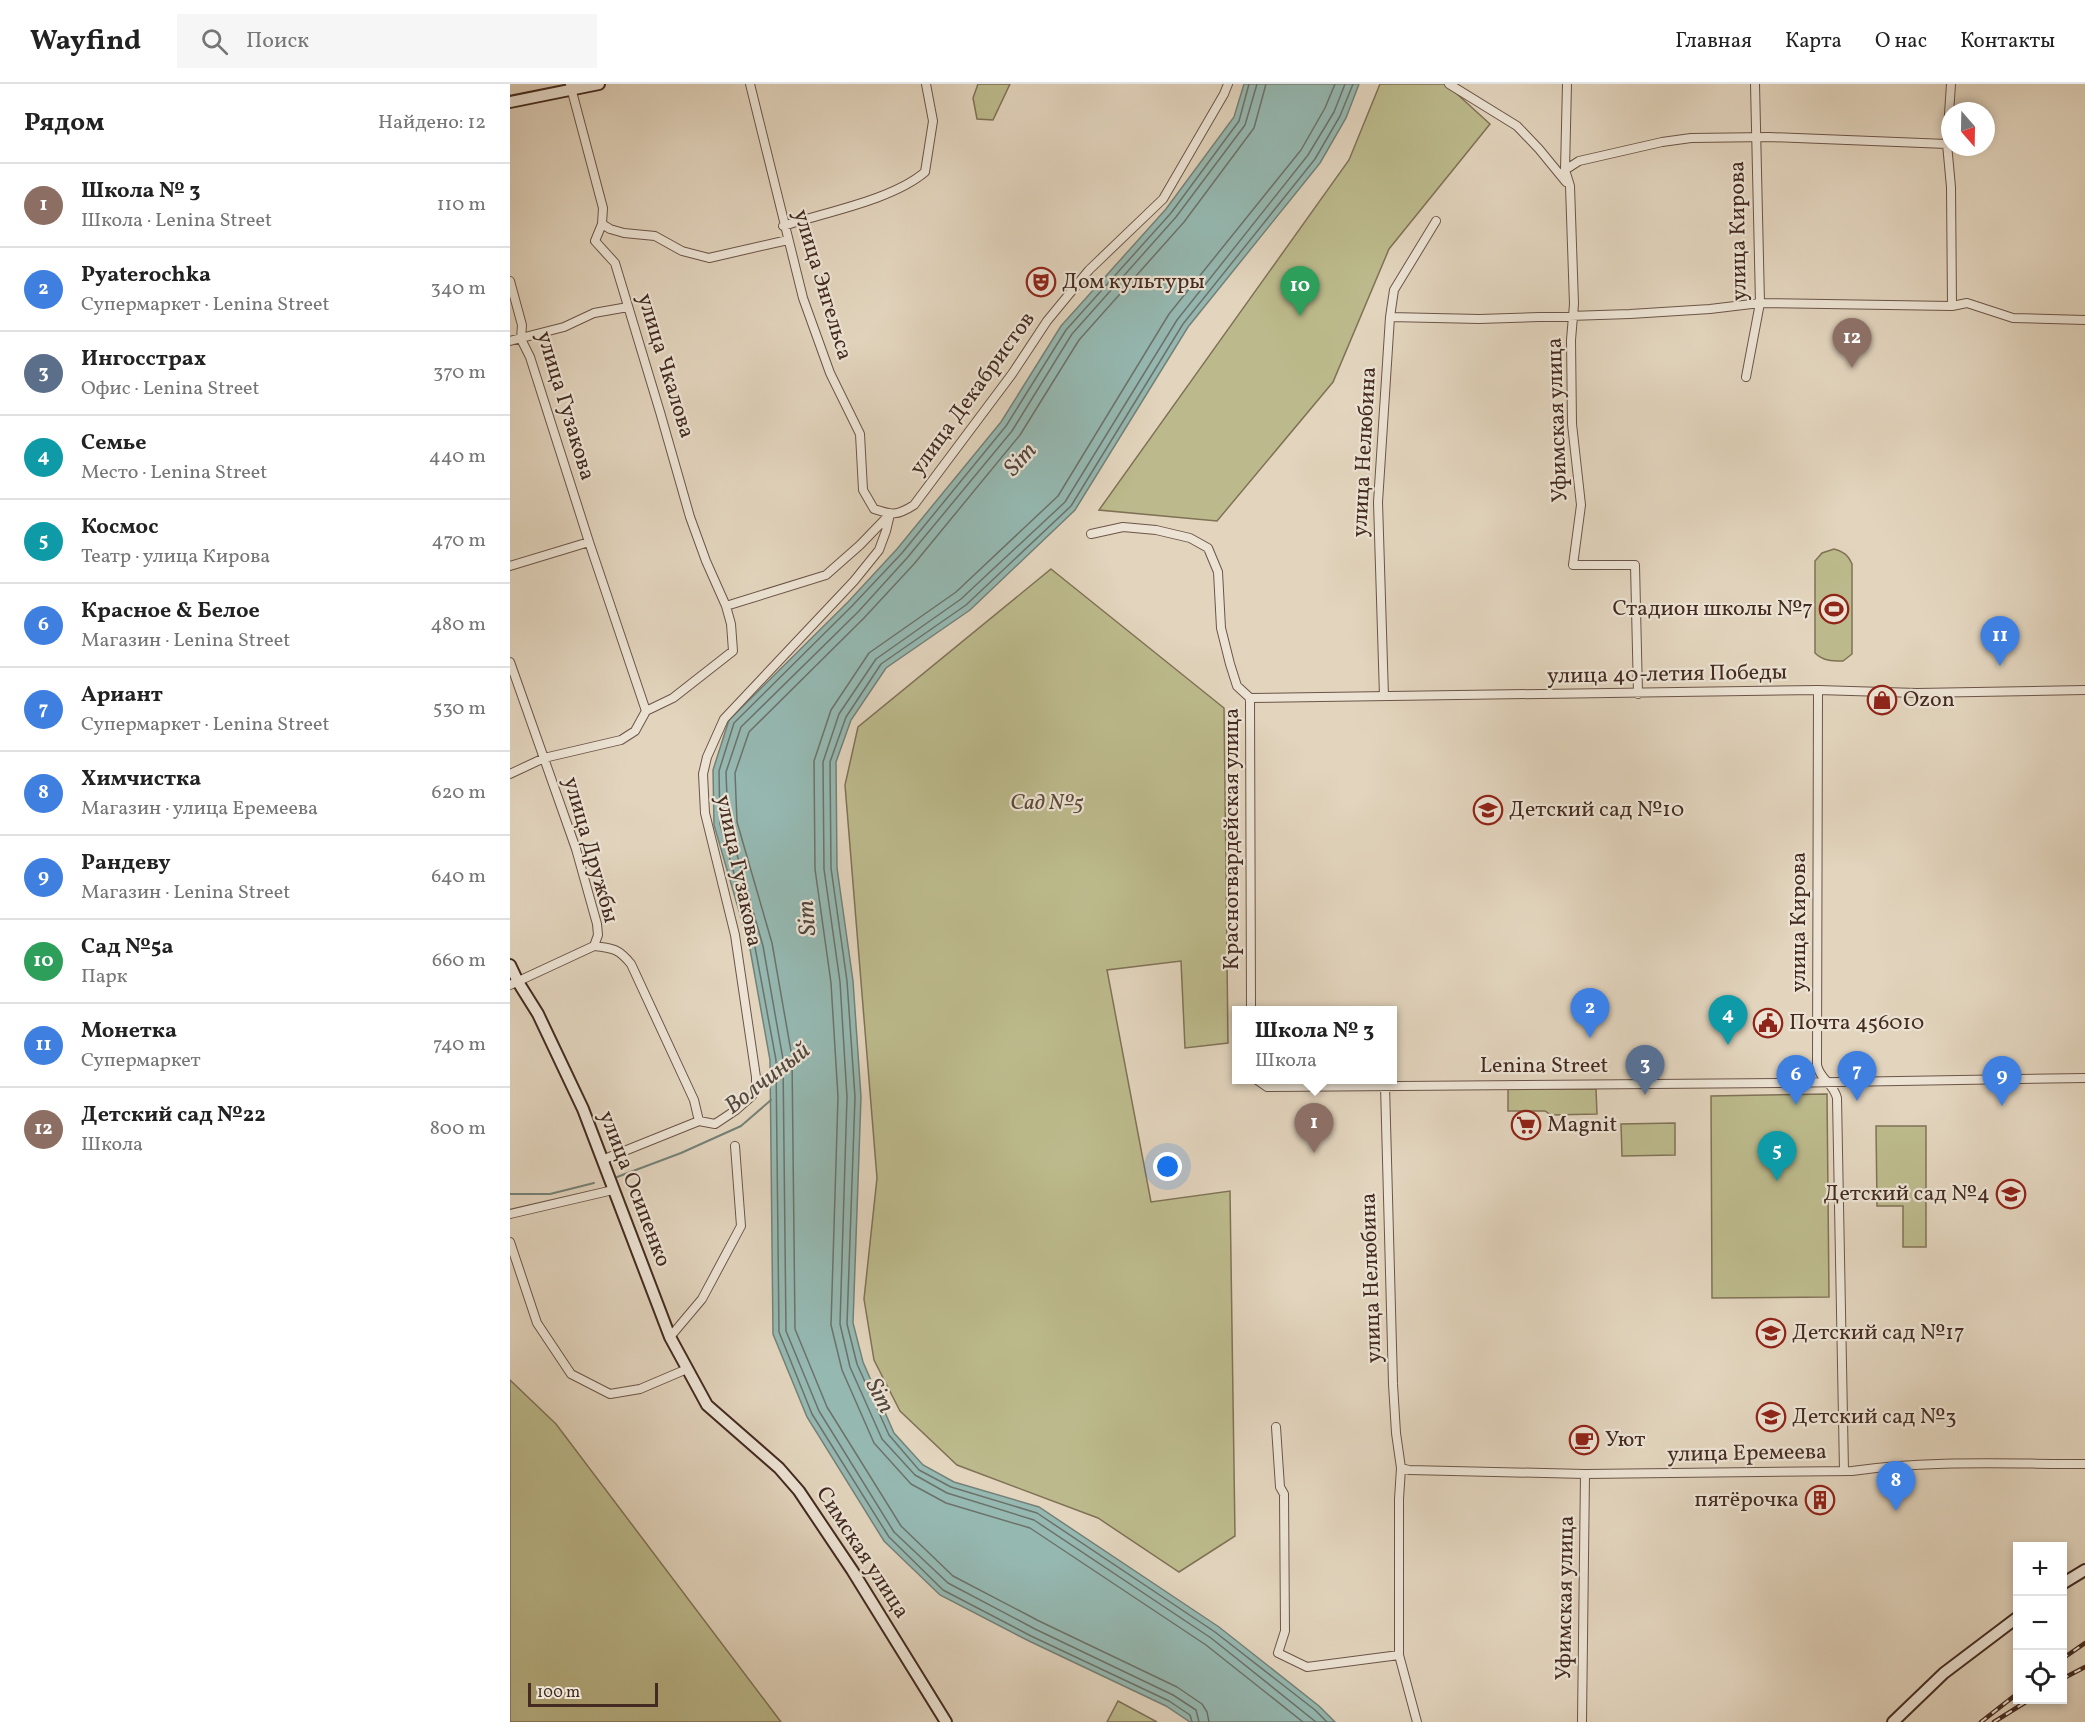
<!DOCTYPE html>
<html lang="ru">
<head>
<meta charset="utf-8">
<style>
  :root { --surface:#fff; --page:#f6f6f6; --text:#222; --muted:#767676; --line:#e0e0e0; --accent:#111827 }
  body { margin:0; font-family:Vollkorn,serif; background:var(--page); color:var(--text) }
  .controls { position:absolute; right:18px; bottom:18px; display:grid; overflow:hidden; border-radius:0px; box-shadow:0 3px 9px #0003 }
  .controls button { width:54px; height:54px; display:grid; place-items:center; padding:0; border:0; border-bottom:2px solid var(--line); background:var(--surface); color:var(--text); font:30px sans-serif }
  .compass { position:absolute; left:1431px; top:18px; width:54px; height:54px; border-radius:50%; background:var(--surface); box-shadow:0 3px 9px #0003; rotate:160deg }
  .scale { position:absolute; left:18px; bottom:15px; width:130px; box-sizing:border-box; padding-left:6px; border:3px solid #442b21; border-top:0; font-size:16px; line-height:21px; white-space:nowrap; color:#442b21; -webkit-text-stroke:4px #ece3d4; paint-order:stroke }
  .you { position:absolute; left:658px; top:1083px; width:21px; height:21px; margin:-15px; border:4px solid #fff; border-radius:50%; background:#1a73e8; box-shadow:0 0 0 9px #1a73e833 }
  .badge { display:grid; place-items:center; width:39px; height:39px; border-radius:50%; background:var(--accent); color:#fff; font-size:20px; font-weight:700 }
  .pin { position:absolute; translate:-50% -50px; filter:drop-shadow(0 2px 3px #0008) }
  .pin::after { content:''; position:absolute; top:32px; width:21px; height:18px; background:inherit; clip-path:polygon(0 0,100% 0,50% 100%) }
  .popup { position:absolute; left:722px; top:922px; width:165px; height:78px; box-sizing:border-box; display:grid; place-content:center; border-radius:0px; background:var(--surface); filter:drop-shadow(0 2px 4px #0005); font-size:20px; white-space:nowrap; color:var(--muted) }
  .popup b { font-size:22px; color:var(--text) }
  .popup::after { content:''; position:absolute; left:50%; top:100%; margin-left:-12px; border:12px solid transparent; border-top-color:var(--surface) }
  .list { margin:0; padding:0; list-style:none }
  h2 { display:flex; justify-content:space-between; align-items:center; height:78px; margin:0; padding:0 24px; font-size:26px }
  h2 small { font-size:20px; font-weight:400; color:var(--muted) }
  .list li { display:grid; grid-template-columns:39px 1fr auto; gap:18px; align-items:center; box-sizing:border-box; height:84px; padding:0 24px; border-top:2px solid var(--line) }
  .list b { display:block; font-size:22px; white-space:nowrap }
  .list p { margin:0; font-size:20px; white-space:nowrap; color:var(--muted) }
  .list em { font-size:20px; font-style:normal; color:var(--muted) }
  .icon { flex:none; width:33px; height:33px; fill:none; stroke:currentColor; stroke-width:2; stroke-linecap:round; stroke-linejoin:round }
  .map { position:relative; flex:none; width:1575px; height:1638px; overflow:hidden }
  header { display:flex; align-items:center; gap:36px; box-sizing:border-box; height:84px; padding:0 30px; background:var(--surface); border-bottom:2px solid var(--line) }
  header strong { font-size:28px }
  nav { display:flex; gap:33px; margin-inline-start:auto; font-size:21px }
  .search { width:420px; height:54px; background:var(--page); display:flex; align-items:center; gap:15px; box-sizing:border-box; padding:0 21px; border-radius:0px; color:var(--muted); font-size:22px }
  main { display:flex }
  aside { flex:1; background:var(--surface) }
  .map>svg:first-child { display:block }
  .green { fill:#bcba8c; stroke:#807256; stroke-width:1.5 }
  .water { fill:#95b8b1; stroke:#758077; stroke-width:1.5 }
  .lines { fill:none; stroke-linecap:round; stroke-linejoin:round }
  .shore { stroke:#6c7269; stroke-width:1.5 }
  .stream { stroke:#758077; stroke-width:2 }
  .street-casing { stroke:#6c5548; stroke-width:10 }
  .secondary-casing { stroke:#442b21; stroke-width:14 }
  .street { stroke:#ece3d4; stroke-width:8 }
  .secondary { stroke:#ece3d4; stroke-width:10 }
  .rail-casing { stroke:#442b21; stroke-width:4.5 }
  .rail { stroke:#ece3d4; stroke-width:2; stroke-dasharray:7; stroke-linecap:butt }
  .labels { text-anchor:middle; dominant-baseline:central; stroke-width:4.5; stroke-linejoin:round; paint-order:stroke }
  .street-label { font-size:22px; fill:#442b21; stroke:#ece3d4 }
  .poi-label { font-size:22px; fill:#442b21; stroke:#ece3d4; text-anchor:start }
  .park-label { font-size:22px; font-style:italic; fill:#5c4836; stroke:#ece3d4 }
  .water-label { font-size:24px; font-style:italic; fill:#54473e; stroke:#ece3d4 }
</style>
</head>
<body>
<header>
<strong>Wayfind</strong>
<div class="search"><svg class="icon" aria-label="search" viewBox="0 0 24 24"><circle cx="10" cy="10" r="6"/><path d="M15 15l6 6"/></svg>Поиск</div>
<nav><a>Главная</a><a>Карта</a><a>О нас</a><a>Контакты</a></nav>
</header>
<main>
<aside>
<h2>Рядом<small>Найдено: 12</small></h2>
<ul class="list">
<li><span class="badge" style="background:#8d6e63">1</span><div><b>Школа № 3</b><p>Школа · Lenina Street</p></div><em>110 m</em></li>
<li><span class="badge" style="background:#3f7fe0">2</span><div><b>Pyaterochka</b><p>Супермаркет · Lenina Street</p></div><em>340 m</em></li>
<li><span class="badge" style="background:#5c6f8a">3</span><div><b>Ингосстрах</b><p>Офис · Lenina Street</p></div><em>370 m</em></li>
<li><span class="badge" style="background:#0f9aa8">4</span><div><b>Семье</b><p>Место · Lenina Street</p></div><em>440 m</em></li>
<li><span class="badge" style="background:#0f9aa8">5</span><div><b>Космос</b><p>Театр · улица Кирова</p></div><em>470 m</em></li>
<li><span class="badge" style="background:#3f7fe0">6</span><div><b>Красное &amp; Белое</b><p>Магазин · Lenina Street</p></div><em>480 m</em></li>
<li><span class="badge" style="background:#3f7fe0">7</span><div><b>Ариант</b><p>Супермаркет · Lenina Street</p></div><em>530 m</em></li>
<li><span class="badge" style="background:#3f7fe0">8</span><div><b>Химчистка</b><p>Магазин · улица Еремеева</p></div><em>620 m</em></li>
<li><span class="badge" style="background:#3f7fe0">9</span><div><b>Рандеву</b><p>Магазин · Lenina Street</p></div><em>640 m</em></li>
<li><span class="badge" style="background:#2e9e5b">10</span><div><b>Сад №5а</b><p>Парк</p></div><em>660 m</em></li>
<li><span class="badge" style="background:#3f7fe0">11</span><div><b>Монетка</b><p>Супермаркет</p></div><em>740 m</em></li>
<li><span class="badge" style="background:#8d6e63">12</span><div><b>Детский сад №22</b><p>Школа</p></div><em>800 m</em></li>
</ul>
</aside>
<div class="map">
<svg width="1575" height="1638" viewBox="0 0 1575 1638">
  <rect width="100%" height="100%" fill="#e2d4bd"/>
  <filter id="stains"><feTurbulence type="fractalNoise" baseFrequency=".00333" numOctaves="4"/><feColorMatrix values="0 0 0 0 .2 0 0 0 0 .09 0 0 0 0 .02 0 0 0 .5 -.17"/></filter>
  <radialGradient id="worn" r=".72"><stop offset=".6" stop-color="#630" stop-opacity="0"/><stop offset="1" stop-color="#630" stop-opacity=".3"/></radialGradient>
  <path class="green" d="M 468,0 L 500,0 L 483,36 L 467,35 L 463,14 Z
    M 870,0 L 936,0 L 980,40 L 879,165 L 823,298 L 707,437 L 589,426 L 839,76 Z
    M 1324,465 C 1333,467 1338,471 1342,480 L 1342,570 L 1333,577 C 1322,577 1313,577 1305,569 L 1305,477 L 1312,469 Z
    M 541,485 L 714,624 L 718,959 L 675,964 L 671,877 L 597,886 L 641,1118 L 720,1107 L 725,1452 L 669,1488 L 588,1434 L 447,1381 L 390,1327 L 364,1276 L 354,1215 L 367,1094 L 335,701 L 348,643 Z
    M 998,1005 L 1086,1005 L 1087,1030 L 1041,1031 L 1035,1027 L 998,1027 Z
    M 1317,1010 L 1319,1213 L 1202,1214 L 1201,1012 Z
    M 1165,1039 L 1165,1071 L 1112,1072 L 1111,1040 Z
    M 1366,1042 L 1416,1042 L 1416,1163 L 1393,1163 L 1393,1122 L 1367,1122 Z
    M 0,1296 L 46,1340 L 271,1638 L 0,1638 Z
    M 608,1617 L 647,1638 L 597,1638 Z"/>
  <path class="water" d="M 734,0 L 849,0 L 836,34 L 810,79 L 678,243 L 565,426 L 460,526 L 376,584 L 341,636 L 326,678 L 327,784 L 343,897 L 351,1013 L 343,1239 L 353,1278 L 384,1349 L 413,1381 L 444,1398 L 529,1423 L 709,1543 L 809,1622 L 825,1638 L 680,1638 L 656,1622 L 519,1557 L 430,1511 L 374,1457 L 297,1333 L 263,1250 L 260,976 L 240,865 L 204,741 L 203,686 L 219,636 L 338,518 L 387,465 L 491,338 L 551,242 L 656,125 L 724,33 Z"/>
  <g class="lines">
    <path class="shore" d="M 682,1638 L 680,1631 L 659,1617 L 521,1552 L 433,1506 L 379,1453 L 302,1330 L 269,1248 L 266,976 L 245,863 L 210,740 L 209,687 L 224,639 L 342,522 L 392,469 L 496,342 L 556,246 L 661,129 L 729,37 L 739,0
      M 689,1638 L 686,1626 L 663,1611 L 525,1545 L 438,1499 L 384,1448 L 309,1327 L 276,1247 L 273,975 L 253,862 L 218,739 L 216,688 L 231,643 L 348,528 L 397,474 L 502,347 L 562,250 L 666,133 L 735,41 L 747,0
      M 699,1638 L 697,1628 L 692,1620 L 667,1603 L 529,1537 L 443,1492 L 391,1442 L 317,1323 L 285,1245 L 282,973 L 262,859 L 227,738 L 225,689 L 239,648 L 354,534 L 404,480 L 510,351 L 569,256 L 674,138 L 744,44 L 756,0
      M 793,1638 L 696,1561 L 520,1444 L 436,1419 L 401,1400 L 364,1359 L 332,1286 L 321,1241 L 328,1013 L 321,899 L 305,785 L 304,677 L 321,626 L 359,569 L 446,508 L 548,412 L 659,230 L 791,66 L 815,24 L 825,0
      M 806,1638 L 701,1554 L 524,1436 L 437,1409 L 405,1391 L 372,1355 L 340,1283 L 330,1240 L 337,1013 L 330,898 L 314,785 L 313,678 L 329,630 L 366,575 L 451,515 L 555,418 L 667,236 L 798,71 L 824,28 L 835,0
      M 817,1638 L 805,1626 L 705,1548 L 527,1429 L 441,1403 L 409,1386 L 379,1351 L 347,1280 L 337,1240 L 345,1013 L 337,897 L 321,784 L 320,678 L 336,633 L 371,580 L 456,521 L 561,422 L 673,240 L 805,75 L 830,32 L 843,0"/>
    <path class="stream" d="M 107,1093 L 171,1069 L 231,1042 L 261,1016
      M 0,1110 L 40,1110 L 84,1099"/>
    <g class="street-casing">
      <path id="street" d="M 240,0 L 293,214 L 320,289 L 350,350 L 353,406 L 364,425 C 382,431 387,432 404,421 L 502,290 L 537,237 L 579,186 L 653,115 L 714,10 L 718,0
        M 939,0 L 1007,42 L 1029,65 L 1056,98
        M 1057,0 L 1055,86 L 1060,102 L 1064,220 L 1061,256 L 1062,340 L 1071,421 L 1063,481 L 1125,481 L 1128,610
        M 1441,0 L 1437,60 L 1441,103 L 1442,222
        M 1055,86 L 1069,77 L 1152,58 L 1181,54 L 1259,53 L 1437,60
        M 92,140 L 100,145 L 114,149 L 145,152 L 172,167 L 199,174 L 278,156
        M 273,142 C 316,128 382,116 415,88 L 423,37 L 416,0
        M 0,197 L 12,241 L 11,255 L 20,273 L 79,458 L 136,627
        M 880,233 L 969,235 L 1120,230 L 1200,225 L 1250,219 L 1442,222 L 1457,219 L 1503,234 L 1575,236
        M 0,257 L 54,243 L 84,229 L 118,223
        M 1236,293 L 1250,219 L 1245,0
        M 581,450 L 613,443 L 646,446 L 680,454 L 698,464 L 708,488 L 711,544 L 720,580 L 727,602 L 740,614 L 741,926
        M 0,482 L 79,458
        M 216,522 L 316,491 L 350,461 L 379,431
        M 0,578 L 66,765 L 87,840 L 88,851 L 84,862 C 103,864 109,865 121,880 L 184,1016 L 189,1037
        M 1308,606 L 1307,981 C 1310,996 1323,998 1327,1014 L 1334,1387
        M 874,612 L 868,418 L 880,233 L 884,206 L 926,137
        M 740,614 L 1308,606 L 1407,609 L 1575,606
        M 0,690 L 34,674 L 111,656 L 125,647 L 136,627 L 163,614 L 223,567 L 221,540 L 216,522 L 196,477 L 180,433 L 150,328 L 105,179 L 85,157 L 92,140 L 93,124 L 60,0
        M 0,901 L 84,862
        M 747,996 L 757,1003 L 1270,999 L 1575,994
        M 875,1001 L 883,1300 L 886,1349 L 891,1384 L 899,1386 L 1075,1390 L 1342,1387 C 1419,1376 1498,1380 1575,1380
        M 92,1076 L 189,1037 L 205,1040 L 226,1026 L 242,1012 L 246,1004 L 246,993 L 225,851 L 195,729 L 193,690 L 197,673 L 214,635 L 344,497 L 369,466 L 376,447 L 380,430
        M 0,1130 L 103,1106
        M 0,1158 L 27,1239 L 61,1290 L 100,1310 L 130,1305 L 177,1285
        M 160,1253 L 192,1215 L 231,1142 L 225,1062
        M 766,1343 L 770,1403 L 774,1410 L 775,1547 L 768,1569 L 797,1583 L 889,1571
        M 891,1384 L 889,1415 L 889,1571 L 907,1638
        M 1072,1638 L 1075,1390"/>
    </g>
    <g class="secondary-casing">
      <path id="secondary" d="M 0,18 L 89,0
        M 0,881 L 8,898 L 28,930 L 73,1025 L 160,1253 L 197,1321 L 269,1384 L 289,1407 L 342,1486 L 436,1638
        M 1552,1500 L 1575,1486
        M 1383,1638 L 1434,1589 L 1508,1533"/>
    </g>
    <use href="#street" class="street"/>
    <use href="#secondary" class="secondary"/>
    <g class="rail-casing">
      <path id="rail" d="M 1552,1575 L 1575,1559
        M 1552,1595 L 1575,1583
        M 1471,1638 L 1508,1609
        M 1484,1638 L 1519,1616"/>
    </g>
    <use href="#rail" class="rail"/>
  </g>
  <defs>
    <g id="theatre-ring" transform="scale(1.5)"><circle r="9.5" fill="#ece3d4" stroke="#8f2418" stroke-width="1.5"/><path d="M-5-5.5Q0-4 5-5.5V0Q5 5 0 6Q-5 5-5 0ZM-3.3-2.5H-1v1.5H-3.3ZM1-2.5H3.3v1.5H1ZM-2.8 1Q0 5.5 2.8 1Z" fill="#8f2418"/></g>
    <g id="stadium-ring" transform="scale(1.5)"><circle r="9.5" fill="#ece3d4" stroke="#8f2418" stroke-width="1.5"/><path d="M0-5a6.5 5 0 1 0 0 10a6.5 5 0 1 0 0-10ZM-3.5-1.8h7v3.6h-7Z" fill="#8f2418"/></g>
    <g id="shop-ring" transform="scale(1.5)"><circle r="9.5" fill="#ece3d4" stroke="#8f2418" stroke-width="1.5"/><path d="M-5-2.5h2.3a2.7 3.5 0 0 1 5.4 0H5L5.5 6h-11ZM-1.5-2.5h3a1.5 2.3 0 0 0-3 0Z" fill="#8f2418"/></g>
    <g id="school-ring" transform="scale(1.5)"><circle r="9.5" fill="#ece3d4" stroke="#8f2418" stroke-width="1.5"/><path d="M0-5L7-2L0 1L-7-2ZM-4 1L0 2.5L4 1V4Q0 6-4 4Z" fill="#8f2418"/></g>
    <g id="civic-ring" transform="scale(1.5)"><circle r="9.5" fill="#ece3d4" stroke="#8f2418" stroke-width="1.5"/><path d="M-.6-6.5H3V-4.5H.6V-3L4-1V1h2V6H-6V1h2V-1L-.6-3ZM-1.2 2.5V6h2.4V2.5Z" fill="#8f2418"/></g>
    <g id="supermarket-ring" transform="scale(1.5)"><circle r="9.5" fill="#ece3d4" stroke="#8f2418" stroke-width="1.5"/><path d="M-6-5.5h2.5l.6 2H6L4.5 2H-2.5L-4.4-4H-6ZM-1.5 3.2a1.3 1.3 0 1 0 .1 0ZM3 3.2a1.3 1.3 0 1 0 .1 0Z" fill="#8f2418"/></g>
    <g id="cafe-ring" transform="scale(1.5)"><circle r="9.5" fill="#ece3d4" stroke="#8f2418" stroke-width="1.5"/><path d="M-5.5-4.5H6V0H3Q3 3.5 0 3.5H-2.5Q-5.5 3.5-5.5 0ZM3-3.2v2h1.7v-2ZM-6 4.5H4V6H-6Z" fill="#8f2418"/></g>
    <g id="building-ring" transform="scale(1.5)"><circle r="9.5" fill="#ece3d4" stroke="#8f2418" stroke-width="1.5"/><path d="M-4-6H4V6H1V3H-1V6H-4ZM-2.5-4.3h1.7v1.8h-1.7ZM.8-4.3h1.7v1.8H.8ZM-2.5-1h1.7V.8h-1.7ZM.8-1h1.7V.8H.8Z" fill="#8f2418"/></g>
  </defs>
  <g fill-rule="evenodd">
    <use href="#theatre-ring" x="531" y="198"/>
    <use href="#stadium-ring" x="1324" y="525"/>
    <use href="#shop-ring" x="1372" y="616"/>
    <use href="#school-ring" x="978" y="726"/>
    <use href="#civic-ring" x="1258" y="939"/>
    <use href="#supermarket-ring" x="1016" y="1041"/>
    <use href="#school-ring" x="1501" y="1110"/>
    <use href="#school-ring" x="1261" y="1249"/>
    <use href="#school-ring" x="1261" y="1333"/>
    <use href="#cafe-ring" x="1074" y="1356"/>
    <use href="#building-ring" x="1310" y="1416"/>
  </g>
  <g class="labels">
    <g class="street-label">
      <text transform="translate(1229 147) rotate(-91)">улица Кирова</text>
      <text transform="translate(312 201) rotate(73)">улица Энгельса</text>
      <text transform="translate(155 282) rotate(73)">улица Чкалова</text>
      <text transform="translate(463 310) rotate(-54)">улица Декабристов</text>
      <text transform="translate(55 322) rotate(73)">улица Гузакова</text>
      <text transform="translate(1048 336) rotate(-92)">Уфимская улица</text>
      <text transform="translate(855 368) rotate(-87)">улица Нелюбина</text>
      <text transform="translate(1157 591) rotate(-1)">улица 40-летия Победы</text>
      <text transform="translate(722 755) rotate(-90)">Красногвардейская улица</text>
      <text transform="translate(80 766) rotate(74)">улица Дружбы</text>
      <text transform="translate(228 787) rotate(78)">улица Гузакова</text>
      <text transform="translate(1289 838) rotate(-90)">улица Кирова</text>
      <text x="1034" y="982">Lenina Street</text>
      <text transform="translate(124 1105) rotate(69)">улица Осипенко</text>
      <text transform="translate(862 1194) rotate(-92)">улица Нелюбина</text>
      <text transform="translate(1237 1370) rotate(-1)">улица Еремеева</text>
      <text transform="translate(352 1469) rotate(57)">Симская улица</text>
      <text transform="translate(1056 1514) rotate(-89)">Уфимская улица</text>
    </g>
    <g class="poi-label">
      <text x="552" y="198">Дом культуры</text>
      <text x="1303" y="525" text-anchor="end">Стадион школы №7</text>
      <text x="1393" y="616">Ozon</text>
      <text x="999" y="726">Детский сад №10</text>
      <text x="1279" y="939">Почта 456010</text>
      <text x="1037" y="1041">Magnit</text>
      <text x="1480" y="1110" text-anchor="end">Детский сад №4</text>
      <text x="1282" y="1249">Детский сад №17</text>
      <text x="1282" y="1333">Детский сад №3</text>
      <text x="1095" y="1356">Уют</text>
      <text x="1289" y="1416" text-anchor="end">пятёрочка</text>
    </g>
    <g class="park-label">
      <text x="537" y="719">Сад №5</text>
    </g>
    <g class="water-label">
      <text transform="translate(511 376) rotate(-48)">Sim</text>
      <text transform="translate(298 834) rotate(-94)">Sim</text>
      <text transform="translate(258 995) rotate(-38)">Волчиный</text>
      <text transform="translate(369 1312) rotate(62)">Sim</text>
    </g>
  </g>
  <rect width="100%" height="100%" filter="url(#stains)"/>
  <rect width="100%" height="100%" fill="url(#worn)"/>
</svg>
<div class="controls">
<button>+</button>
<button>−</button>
<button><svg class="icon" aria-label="locate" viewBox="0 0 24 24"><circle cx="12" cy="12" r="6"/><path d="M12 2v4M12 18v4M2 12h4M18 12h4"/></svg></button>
</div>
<svg class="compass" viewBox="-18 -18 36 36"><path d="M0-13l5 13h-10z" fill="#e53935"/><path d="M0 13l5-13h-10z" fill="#767676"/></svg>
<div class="scale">100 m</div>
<div class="you"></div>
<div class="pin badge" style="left:804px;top:1069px;background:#8d6e63">1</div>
<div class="popup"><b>Школа № 3</b>Школа</div>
<div class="pin badge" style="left:1080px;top:954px;background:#3f7fe0">2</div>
<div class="pin badge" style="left:1135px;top:1011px;background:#5c6f8a">3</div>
<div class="pin badge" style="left:1218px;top:961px;background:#0f9aa8">4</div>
<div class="pin badge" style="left:1267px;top:1097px;background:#0f9aa8">5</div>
<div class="pin badge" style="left:1286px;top:1021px;background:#3f7fe0">6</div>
<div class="pin badge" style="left:1347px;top:1017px;background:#3f7fe0">7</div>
<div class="pin badge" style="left:1386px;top:1427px;background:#3f7fe0">8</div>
<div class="pin badge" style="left:1492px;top:1022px;background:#3f7fe0">9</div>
<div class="pin badge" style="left:790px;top:232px;background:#2e9e5b">10</div>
<div class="pin badge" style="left:1490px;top:582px;background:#3f7fe0">11</div>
<div class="pin badge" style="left:1342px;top:284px;background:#8d6e63">12</div>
</div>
</main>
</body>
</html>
